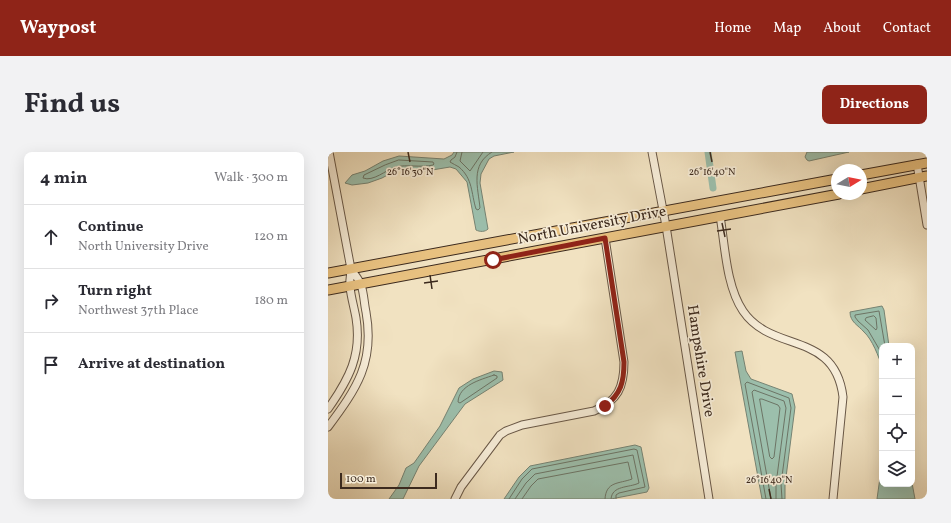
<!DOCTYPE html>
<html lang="en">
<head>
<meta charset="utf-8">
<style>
  :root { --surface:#fff; --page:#f2f2f3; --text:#2b2b33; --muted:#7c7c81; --line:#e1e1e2; --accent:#8f2418 }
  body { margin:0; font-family:Vollkorn,serif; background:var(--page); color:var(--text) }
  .controls { position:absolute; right:12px; bottom:12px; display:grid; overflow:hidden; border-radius:8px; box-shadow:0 4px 16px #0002 }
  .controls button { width:36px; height:36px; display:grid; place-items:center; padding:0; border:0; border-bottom:1px solid var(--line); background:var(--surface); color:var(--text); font:20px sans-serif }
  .compass { position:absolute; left:503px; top:12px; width:36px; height:36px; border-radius:50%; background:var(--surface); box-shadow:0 4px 16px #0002; rotate:80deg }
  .scale { position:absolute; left:12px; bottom:10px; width:97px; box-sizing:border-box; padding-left:4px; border:2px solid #3c2a1e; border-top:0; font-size:11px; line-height:14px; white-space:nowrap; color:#3c2a1e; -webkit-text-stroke:3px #f6ecd7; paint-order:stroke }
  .stop { position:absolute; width:12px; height:12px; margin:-9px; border:3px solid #8f2418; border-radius:50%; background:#fff }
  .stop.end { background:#8f2418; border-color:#fff; box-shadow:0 1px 4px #0008 }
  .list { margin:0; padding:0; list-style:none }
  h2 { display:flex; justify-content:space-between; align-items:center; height:52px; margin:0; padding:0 16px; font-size:17px }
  h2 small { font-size:13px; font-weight:400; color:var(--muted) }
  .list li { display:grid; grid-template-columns:26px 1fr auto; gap:12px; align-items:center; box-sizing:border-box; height:64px; padding:0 16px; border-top:1px solid var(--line) }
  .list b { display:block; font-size:15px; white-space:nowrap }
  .list p { margin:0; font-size:13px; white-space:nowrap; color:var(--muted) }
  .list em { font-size:13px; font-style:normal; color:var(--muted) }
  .icon { flex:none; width:22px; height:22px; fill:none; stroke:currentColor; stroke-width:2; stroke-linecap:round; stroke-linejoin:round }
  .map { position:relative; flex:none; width:599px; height:347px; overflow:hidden; border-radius:8px }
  header { display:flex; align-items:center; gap:24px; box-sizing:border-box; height:56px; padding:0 20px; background:var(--accent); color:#fff }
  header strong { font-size:19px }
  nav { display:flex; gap:22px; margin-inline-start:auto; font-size:14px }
  .intro { display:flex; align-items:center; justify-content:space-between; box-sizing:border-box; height:96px; padding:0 24px }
  h1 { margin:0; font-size:28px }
  .button { padding:10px 18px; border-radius:8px; background:var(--accent); color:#fff; font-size:14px; font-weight:700 }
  main { display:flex; gap:24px; padding:0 24px }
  aside { flex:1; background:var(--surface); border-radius:8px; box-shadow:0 4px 16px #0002 }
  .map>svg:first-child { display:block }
  .water { fill:#9cbfac; stroke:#768373 }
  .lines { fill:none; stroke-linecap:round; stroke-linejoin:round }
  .shore { stroke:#6c7465; stroke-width:1 }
  .canal { stroke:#9cbfac; stroke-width:7 }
  .minor-casing { stroke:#695847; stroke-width:9 }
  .major-casing { stroke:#3c2a1e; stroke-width:11 }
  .minor { stroke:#f6ecd7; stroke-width:7 }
  .major { stroke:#e8c180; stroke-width:9 }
  .route { stroke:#8f2418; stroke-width:5 }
  .ticks { fill:none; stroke:#3c2a1e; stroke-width:1.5 }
  .labels { text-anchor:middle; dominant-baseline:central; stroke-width:3.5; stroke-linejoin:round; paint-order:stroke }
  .street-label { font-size:15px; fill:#3c2a1e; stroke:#f6ecd7 }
  .ticks-label { font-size:10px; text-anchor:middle; fill:#3c2a1e; stroke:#f6ecd7; stroke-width:3.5; stroke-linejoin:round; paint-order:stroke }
</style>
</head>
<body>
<header>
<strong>Waypost</strong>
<nav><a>Home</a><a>Map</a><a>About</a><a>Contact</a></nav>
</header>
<div class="intro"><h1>Find us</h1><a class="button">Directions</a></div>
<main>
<aside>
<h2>4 min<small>Walk · 300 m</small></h2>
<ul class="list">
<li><svg class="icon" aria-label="ahead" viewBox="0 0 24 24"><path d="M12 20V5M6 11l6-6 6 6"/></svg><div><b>Continue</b><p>North University Drive</p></div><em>120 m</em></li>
<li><svg class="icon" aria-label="right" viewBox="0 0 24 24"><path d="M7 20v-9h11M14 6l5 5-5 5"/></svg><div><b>Turn right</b><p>Northwest 37th Place</p></div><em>180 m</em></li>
<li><svg class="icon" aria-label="arrive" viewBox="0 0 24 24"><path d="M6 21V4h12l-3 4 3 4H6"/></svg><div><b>Arrive at destination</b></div></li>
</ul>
</aside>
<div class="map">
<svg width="599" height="347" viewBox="0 0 599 347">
  <rect width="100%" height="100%" fill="#f1e2c1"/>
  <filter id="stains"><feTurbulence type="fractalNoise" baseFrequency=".005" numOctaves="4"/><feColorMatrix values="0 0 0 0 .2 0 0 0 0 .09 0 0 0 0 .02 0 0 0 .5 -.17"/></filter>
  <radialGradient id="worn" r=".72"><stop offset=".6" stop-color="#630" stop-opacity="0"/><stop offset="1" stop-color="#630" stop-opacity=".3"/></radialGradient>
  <path class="water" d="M 126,0 L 186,0 L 166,4 L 161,7 L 153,22 L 152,31 L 160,77 C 157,80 152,80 148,78 L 139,30 L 128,17 L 122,15 L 98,19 L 74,18 L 67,19 L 54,26 L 40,31 L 24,33 L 17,31 L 24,23 L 37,19 L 55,9 L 71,4 L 116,7 L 124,3 Z
    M 479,0 L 521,0 L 481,9 L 479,8 L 477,5 Z
    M 554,154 L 556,158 L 561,194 L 554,194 L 554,215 C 551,205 544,187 536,180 C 530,173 522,170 522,160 Z
    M 414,199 L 418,219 L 423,227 L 464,242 L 467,255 L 457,333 L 457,347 L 434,347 L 407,200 Z
    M 166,219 L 174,220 L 175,228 L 137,252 L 91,314 L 75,347 L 61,347 L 71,333 L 78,316 L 86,311 L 112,274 L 131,236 L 145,227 Z
    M 307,293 L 313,295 L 321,336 L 319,340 L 283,347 L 176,347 L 191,325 L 202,314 Z
    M 554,311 L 554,332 L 584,331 L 587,347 L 549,347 Z"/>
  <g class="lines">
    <path class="shore" d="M 129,0 L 127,5 L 123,8 L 122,10 C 125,12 128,13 131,15 C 145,27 143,41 148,57 L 150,58 L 152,56 C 150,35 142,13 164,0
      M 134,0 L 132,9 L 142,19 L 155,0
      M 71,8 L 105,10 L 106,12 L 105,13 C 93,16 79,12 67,15 C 58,18 45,30 35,26 L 36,23 L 57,13 Z
      M 546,164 L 548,166 L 549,176 L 548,178 L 537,168 L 538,166 Z
      M 554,202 L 540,178 L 530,169 L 527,165 L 527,163 L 551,159 L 557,194
      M 166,223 L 169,224 L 169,226 L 132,251 L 130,250 C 131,233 152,228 166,223 Z
      M 432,247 L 434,247 L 450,253 L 452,256 L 446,305 L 444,307 L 442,305 Z
      M 181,347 L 194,327 L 204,317 L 306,297 L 309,298 L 317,335 L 291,341 L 288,343 L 288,347
      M 187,347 L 198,331 L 207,322 L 305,303 L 311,331 C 301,336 284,333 283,347
      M 194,347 L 203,334 L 210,327 L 300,310 L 304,327 C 291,332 278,329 277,347
      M 438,347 L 417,232 L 419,230 L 461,246 L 463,256 L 453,332 L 454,347
      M 443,347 L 424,240 L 426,238 L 456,249 L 458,256 L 448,332 L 448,347"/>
    <path class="canal" d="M 380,0 L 385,36"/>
    <g class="minor-casing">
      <path id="minor" d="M 324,0 L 338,74 L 381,347
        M 589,12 L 599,73
        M 392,64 C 397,93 398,134 415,159 C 444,202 507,178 515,245 L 505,347
        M 0,257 C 21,227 34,203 28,166 C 26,155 23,145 22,135 C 21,129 23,123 23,117 L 1,0
        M 0,275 C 29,236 47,210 38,160 C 36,151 36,141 33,133 C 31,127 26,122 23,117
        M 127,347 L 133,335 L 172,283 L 178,279 L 194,273 L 266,259 C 290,249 296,235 296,210 L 277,86"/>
    </g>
    <g class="major-casing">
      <path id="major" d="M 533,23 L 599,11
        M 533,37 L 599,24
        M 0,121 L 509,27
        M 0,138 L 511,42"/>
    </g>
    <use href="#minor" class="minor"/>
    <use href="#major" class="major"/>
  </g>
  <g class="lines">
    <path class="route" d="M 165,108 L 277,86 L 296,210 C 296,230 293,242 277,254"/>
  </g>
  <path class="ticks" d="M 80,0 L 82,10M 382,0 L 384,10M 394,71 L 397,85M 389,79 L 403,77M 102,123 L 104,137M 96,131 L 110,129M 441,337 L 443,347"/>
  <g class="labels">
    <g class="street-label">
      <text transform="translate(264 74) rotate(-11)">North University Drive</text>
      <text transform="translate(372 209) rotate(81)">Hampshire Drive</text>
    </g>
  </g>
  <g class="ticks-label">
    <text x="82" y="23">26°16'30"N</text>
    <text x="384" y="23">26°16'40"N</text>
    <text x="441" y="331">26°16'40"N</text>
  </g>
  <rect width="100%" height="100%" filter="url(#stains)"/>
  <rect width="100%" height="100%" fill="url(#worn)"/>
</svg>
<div class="controls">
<button>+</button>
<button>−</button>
<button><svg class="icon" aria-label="locate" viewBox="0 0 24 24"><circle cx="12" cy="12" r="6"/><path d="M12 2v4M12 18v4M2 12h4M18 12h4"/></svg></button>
<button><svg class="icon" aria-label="layers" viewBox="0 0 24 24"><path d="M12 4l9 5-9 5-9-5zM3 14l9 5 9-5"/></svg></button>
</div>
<svg class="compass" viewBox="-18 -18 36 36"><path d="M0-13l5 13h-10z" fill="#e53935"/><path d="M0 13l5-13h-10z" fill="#7c7c81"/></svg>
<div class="scale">100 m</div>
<div class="stop" style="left:165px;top:108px"></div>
<div class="stop end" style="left:277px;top:254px"></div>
</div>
</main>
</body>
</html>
